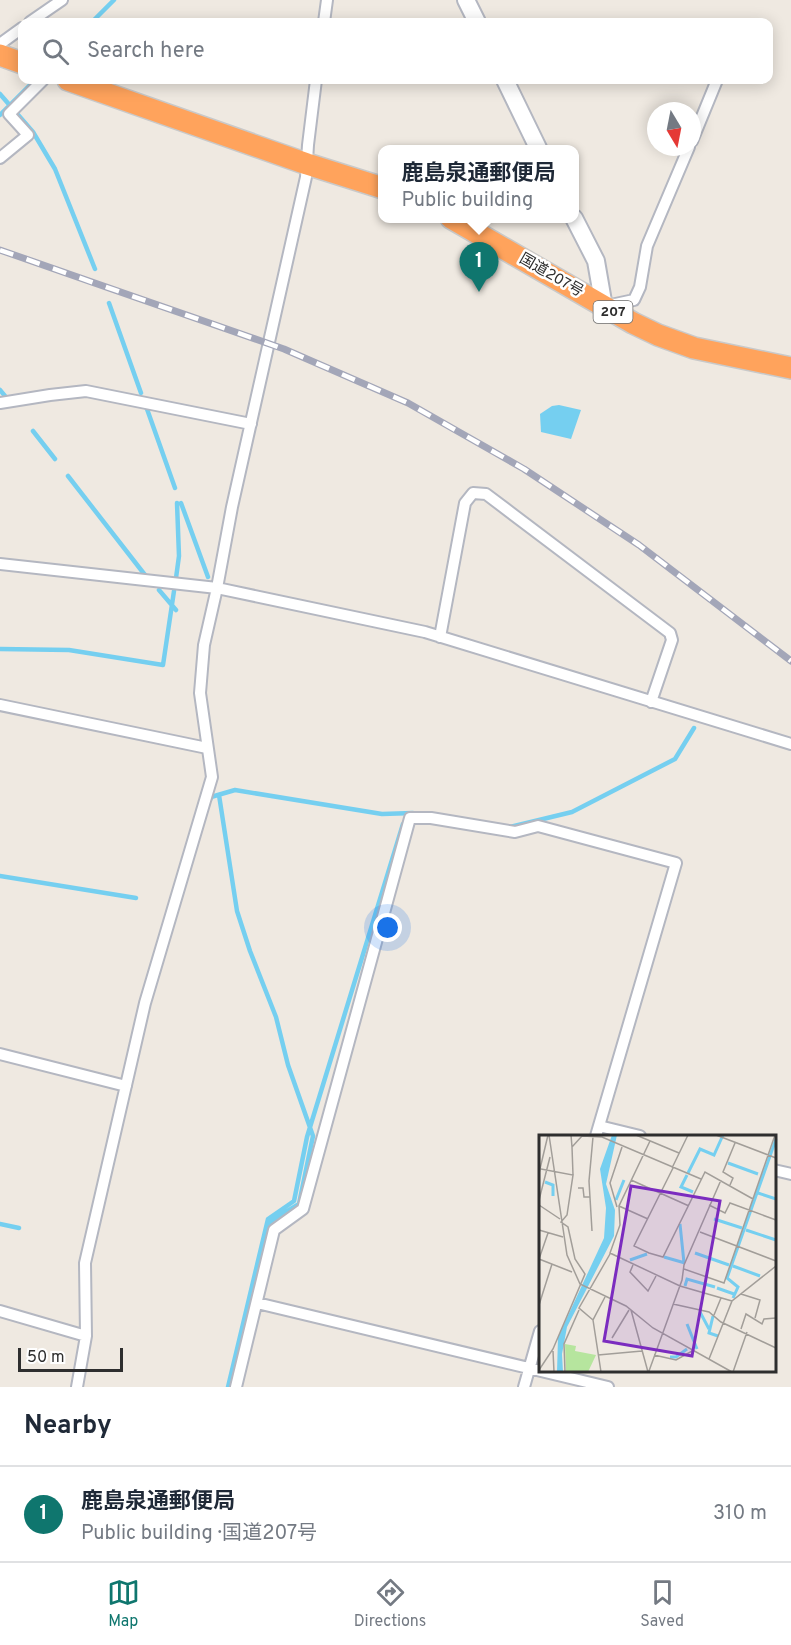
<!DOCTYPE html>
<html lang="en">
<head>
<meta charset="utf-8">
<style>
  :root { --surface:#fff; --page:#f6f6f7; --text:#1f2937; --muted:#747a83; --line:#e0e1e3; --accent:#0f766e }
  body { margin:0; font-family:Overpass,"Noto Sans JP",sans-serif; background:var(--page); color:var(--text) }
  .compass { position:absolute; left:647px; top:102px; width:54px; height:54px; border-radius:50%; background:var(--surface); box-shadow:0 3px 15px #0003; rotate:170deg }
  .scale { position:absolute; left:18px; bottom:15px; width:105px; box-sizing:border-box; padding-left:6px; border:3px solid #2e2e2e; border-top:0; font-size:16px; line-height:21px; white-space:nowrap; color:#2e2e2e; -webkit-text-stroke:4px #fff; paint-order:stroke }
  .you { position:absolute; left:388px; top:928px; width:21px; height:21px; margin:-15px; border:4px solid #fff; border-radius:50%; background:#1a73e8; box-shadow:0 0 0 9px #1a73e833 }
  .badge { display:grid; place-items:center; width:39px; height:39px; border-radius:50%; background:var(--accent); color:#fff; font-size:20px; font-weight:700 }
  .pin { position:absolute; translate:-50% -50px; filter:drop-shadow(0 2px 3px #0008) }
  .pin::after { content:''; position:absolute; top:32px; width:21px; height:18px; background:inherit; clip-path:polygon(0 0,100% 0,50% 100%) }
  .popup { position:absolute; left:378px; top:145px; width:201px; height:78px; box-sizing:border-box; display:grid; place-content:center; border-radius:12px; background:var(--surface); filter:drop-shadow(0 2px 4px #0005); font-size:20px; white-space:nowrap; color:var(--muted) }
  .popup b { font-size:22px; color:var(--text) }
  .popup::after { content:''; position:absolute; left:50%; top:100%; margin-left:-12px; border:12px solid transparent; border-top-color:var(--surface) }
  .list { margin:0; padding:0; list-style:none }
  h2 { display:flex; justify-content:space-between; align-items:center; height:78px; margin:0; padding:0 24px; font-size:26px }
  h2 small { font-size:20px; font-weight:400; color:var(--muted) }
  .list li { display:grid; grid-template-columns:39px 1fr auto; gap:18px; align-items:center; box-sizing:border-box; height:96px; padding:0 24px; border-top:2px solid var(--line) }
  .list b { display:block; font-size:22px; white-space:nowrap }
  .list p { margin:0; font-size:20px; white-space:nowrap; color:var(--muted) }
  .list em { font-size:20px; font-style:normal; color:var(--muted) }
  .icon { flex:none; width:33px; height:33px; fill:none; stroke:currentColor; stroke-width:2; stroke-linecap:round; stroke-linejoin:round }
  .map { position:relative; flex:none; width:791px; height:1387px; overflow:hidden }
  .search { position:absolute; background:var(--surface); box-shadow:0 3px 15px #0003; left:18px; right:18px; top:18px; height:66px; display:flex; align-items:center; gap:15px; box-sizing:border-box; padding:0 21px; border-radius:12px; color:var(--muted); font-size:22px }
  .sheet { height:174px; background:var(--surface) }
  nav { display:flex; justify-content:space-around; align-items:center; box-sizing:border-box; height:84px; border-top:2px solid var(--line); background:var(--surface); font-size:16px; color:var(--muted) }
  nav a { display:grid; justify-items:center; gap:3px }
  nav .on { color:var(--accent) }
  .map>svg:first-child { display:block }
  .water { fill:#75cff0 }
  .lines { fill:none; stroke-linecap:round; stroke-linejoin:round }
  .stream { stroke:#75cff0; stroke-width:4.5 }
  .street-casing { stroke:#b4b7c1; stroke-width:14 }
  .secondary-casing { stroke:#b4b7c1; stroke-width:20 }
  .highway-casing { stroke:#c9c9c9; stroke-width:24 }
  .street { stroke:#fff; stroke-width:10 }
  .secondary { stroke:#fff; stroke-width:16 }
  .highway { stroke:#ffa35c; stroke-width:21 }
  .rail-casing { stroke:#a3a6b8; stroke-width:7 }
  .rail { stroke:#fff; stroke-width:4.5; stroke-dasharray:14; stroke-linecap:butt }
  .labels { text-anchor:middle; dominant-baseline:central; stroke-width:5; stroke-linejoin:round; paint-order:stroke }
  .shield { fill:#fff; stroke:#6d6d6d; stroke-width:1.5 }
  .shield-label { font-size:14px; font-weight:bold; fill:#2e2e2e }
  .street-label { font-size:15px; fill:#2e2e2e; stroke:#fff }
  .inset-river { fill:none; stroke:#75cff0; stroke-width:3 }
  .inset-road { fill:none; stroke:#a29e99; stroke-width:1.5 }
  .view { fill:#7b2cbf; fill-opacity:0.15; stroke:#7b2cbf; stroke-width:3 }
  .inset-edge { fill:none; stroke:#2e2e2e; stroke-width:3 }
</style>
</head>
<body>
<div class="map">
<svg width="791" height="1387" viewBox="0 0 791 1387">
  <rect width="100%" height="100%" fill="#efe9e1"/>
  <path class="water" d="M 559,405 L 581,410 L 571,439 L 541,432 L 540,414 L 552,406 Z"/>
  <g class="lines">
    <path class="stream" d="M 92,22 L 114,0
      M 0,94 L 33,132 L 55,169 L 95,269
      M 0,115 L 35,80
      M 109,303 L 141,393
      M 0,390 L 5,396
      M 147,409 L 175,488
      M 33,431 L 55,459
      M 68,476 L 145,575
      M 181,503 L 208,577
      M 176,578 L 179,556 L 177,503
      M 159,590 L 176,610
      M 0,649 L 69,650 L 163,665 L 174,591
      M 219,795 L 237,911 L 250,951 L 276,1017 L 288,1065 L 313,1136 L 299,1204 L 271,1221 L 269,1233
      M 210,800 L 211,797 L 235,790 L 382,814 L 413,813
      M 510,827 L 572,812 L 675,759 L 694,728
      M 0,876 L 136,898
      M 0,1224 L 19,1228
      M 228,1387 L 268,1219 L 294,1201 L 307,1137 L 403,824"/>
    <g class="street-casing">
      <path id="street" d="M 30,22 L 62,0
        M 324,22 L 327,0
        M 0,44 L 22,28
        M 692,141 L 717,80
        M 0,158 L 28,135 L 9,114 L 43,80
        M 469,255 L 484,257 L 494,243
        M 606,306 L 634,300 L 640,287 L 647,246 L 689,147
        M 0,403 L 50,395 L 86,391 L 251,424
        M 0,564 L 217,588 L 425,632 L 791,744
        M 440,637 L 465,503 L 473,493 L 486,494 L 670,633 L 672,640 L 651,702
        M 0,705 L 207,748
        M 0,1054 L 126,1086
        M 599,1126 L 640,1136
        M 774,1170 L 791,1174
        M 257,1303 L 608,1387
        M 0,1311 L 86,1336
        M 77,1387 L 86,1336 L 85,1263 L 145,1003 L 212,777 L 200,693 L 204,645 L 217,588 L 232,507 L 306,177 L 308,145 L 316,80
        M 236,1387 L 274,1230 L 303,1209 L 410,818 L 431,818 L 515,832 L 538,826 L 676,863 L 596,1136
        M 524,1387 L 540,1331"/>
    </g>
    <g class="secondary-casing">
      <path id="secondary" d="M 466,0 L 477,22
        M 505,80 L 539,150
        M 574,218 L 596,261 L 604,307"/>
    </g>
    <g class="highway-casing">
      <path id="highway" d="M 0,55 L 22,63
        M 68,80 L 307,164 L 383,188
        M 451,218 L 633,323 L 658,335 L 694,348 L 791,368"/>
    </g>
    <use href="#street" class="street"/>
    <use href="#secondary" class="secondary"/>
    <use href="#highway" class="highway"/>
    <g class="rail-casing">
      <path id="rail" d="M 0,250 L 284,349 L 408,403 L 524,469 L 639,545 L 791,661"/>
    </g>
    <use href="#rail" class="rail"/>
  </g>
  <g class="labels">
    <rect class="shield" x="593.5" y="301" width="39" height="22" rx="4.5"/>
    <g class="shield-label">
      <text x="613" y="312">207</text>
    </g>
    <g class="street-label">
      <text transform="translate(551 276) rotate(30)">国道207号</text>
    </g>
  </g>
  <g transform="translate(539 1135)">
    <rect width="237" height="237" fill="#efe9e1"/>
    <path d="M 26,209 L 37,211 L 36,216 L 57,220 L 49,237 L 27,237 Z" fill="#b6e59e"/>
    <path d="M 73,0 L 78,0 L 67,49 L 76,75 L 75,101 L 28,192 L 23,219 L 24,237 L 18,237 L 19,202 L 65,103 L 67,73 L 61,34 Z" fill="#75cff0"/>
    <path class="inset-river" d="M 189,28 L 219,39M 149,38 L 161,14 L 175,20 L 184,0M 148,40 L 142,52 L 154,57M 6,47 L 14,50 L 14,61M 219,58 L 237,64M 77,65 L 85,45M 175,84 L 203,93M 141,89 L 145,128M 207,95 L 237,105M 156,118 L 190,130M 125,122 L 146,128M 91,125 L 108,119M 194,131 L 221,141M 146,151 L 148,144 L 176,152M 178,153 L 195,159M 194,163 L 199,152 L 188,143 L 237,4M 161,177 L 170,194M 174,181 L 170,198 L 179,201M 148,189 L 158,214M 131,222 L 137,222 L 148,214"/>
    <path class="inset-road" d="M 10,0 L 28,120 L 41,149 L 87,171 L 114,193 L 193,237M 32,0 L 33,12 L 43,1 L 63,2 L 162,44M 97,0 L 140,18M 177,0 L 237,23M 111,6 L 80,71 L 81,90 L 71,118 L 141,151 L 193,166M 33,12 L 34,40M 133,33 L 149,0M 134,33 L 95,111 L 110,118 L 124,122 L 166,37 L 214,64M 0,38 L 9,0M 92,45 L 150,71M 191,50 L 194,43 L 184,37 L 196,8M 39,53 L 44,53 L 45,62 L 51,62M 0,65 L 11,22M 0,70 L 21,84M 170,70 L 186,78 L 191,68 L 237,85M 80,71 L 109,84M 78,72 L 71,48 L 83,12M 0,95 L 24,102M 53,96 L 50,46 L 54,2M 161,97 L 237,126M 0,124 L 33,137M 0,124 L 9,98M 94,130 L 91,137 L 109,156 L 117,141M 145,134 L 185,148 L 236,0M 202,159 L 221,165 L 216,183M 134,169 L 170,177 L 182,187 L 237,213M 0,170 L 13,129M 92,175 L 109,237M 175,180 L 182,163M 54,185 L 40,173 L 71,119M 202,194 L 207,179 L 223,189 L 225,184 L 237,183M 73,203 L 90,175M 14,216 L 15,237M 59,220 L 103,216M 115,220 L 137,225 L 155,215M 170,224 L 193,166 L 237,131M 0,235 L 14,214 L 46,139 L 36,124 L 29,92 L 22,87 L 28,80 L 34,40 L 2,34M 110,236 L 143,145 L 145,130 L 182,45M 26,237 L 25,209 L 40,175M 62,237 L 54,185 L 66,162M 194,237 L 208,197"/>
    <path class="view" d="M 92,51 L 181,66 L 153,221 L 65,206 Z"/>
    <rect width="237" height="237" class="inset-edge"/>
  </g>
</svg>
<svg class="compass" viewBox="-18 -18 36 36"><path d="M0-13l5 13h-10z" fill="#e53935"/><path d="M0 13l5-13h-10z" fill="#747a83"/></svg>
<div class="scale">50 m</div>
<div class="you"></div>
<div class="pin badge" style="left:479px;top:292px">1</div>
<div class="popup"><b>鹿島泉通郵便局</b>Public building</div>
<div class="search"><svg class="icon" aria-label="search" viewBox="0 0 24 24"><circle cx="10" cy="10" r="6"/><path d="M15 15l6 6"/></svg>Search here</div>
</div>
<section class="sheet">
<h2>Nearby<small></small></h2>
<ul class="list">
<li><span class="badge">1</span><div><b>鹿島泉通郵便局</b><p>Public building · 国道207号</p></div><em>310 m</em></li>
</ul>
</section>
<nav>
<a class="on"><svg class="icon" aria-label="map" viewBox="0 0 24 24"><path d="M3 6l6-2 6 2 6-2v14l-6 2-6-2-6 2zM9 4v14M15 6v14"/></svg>Map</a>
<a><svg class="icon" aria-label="directions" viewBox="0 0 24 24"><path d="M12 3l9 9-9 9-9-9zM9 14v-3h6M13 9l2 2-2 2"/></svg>Directions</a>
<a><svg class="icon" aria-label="saved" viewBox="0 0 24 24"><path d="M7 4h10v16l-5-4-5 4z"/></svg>Saved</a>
</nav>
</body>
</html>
